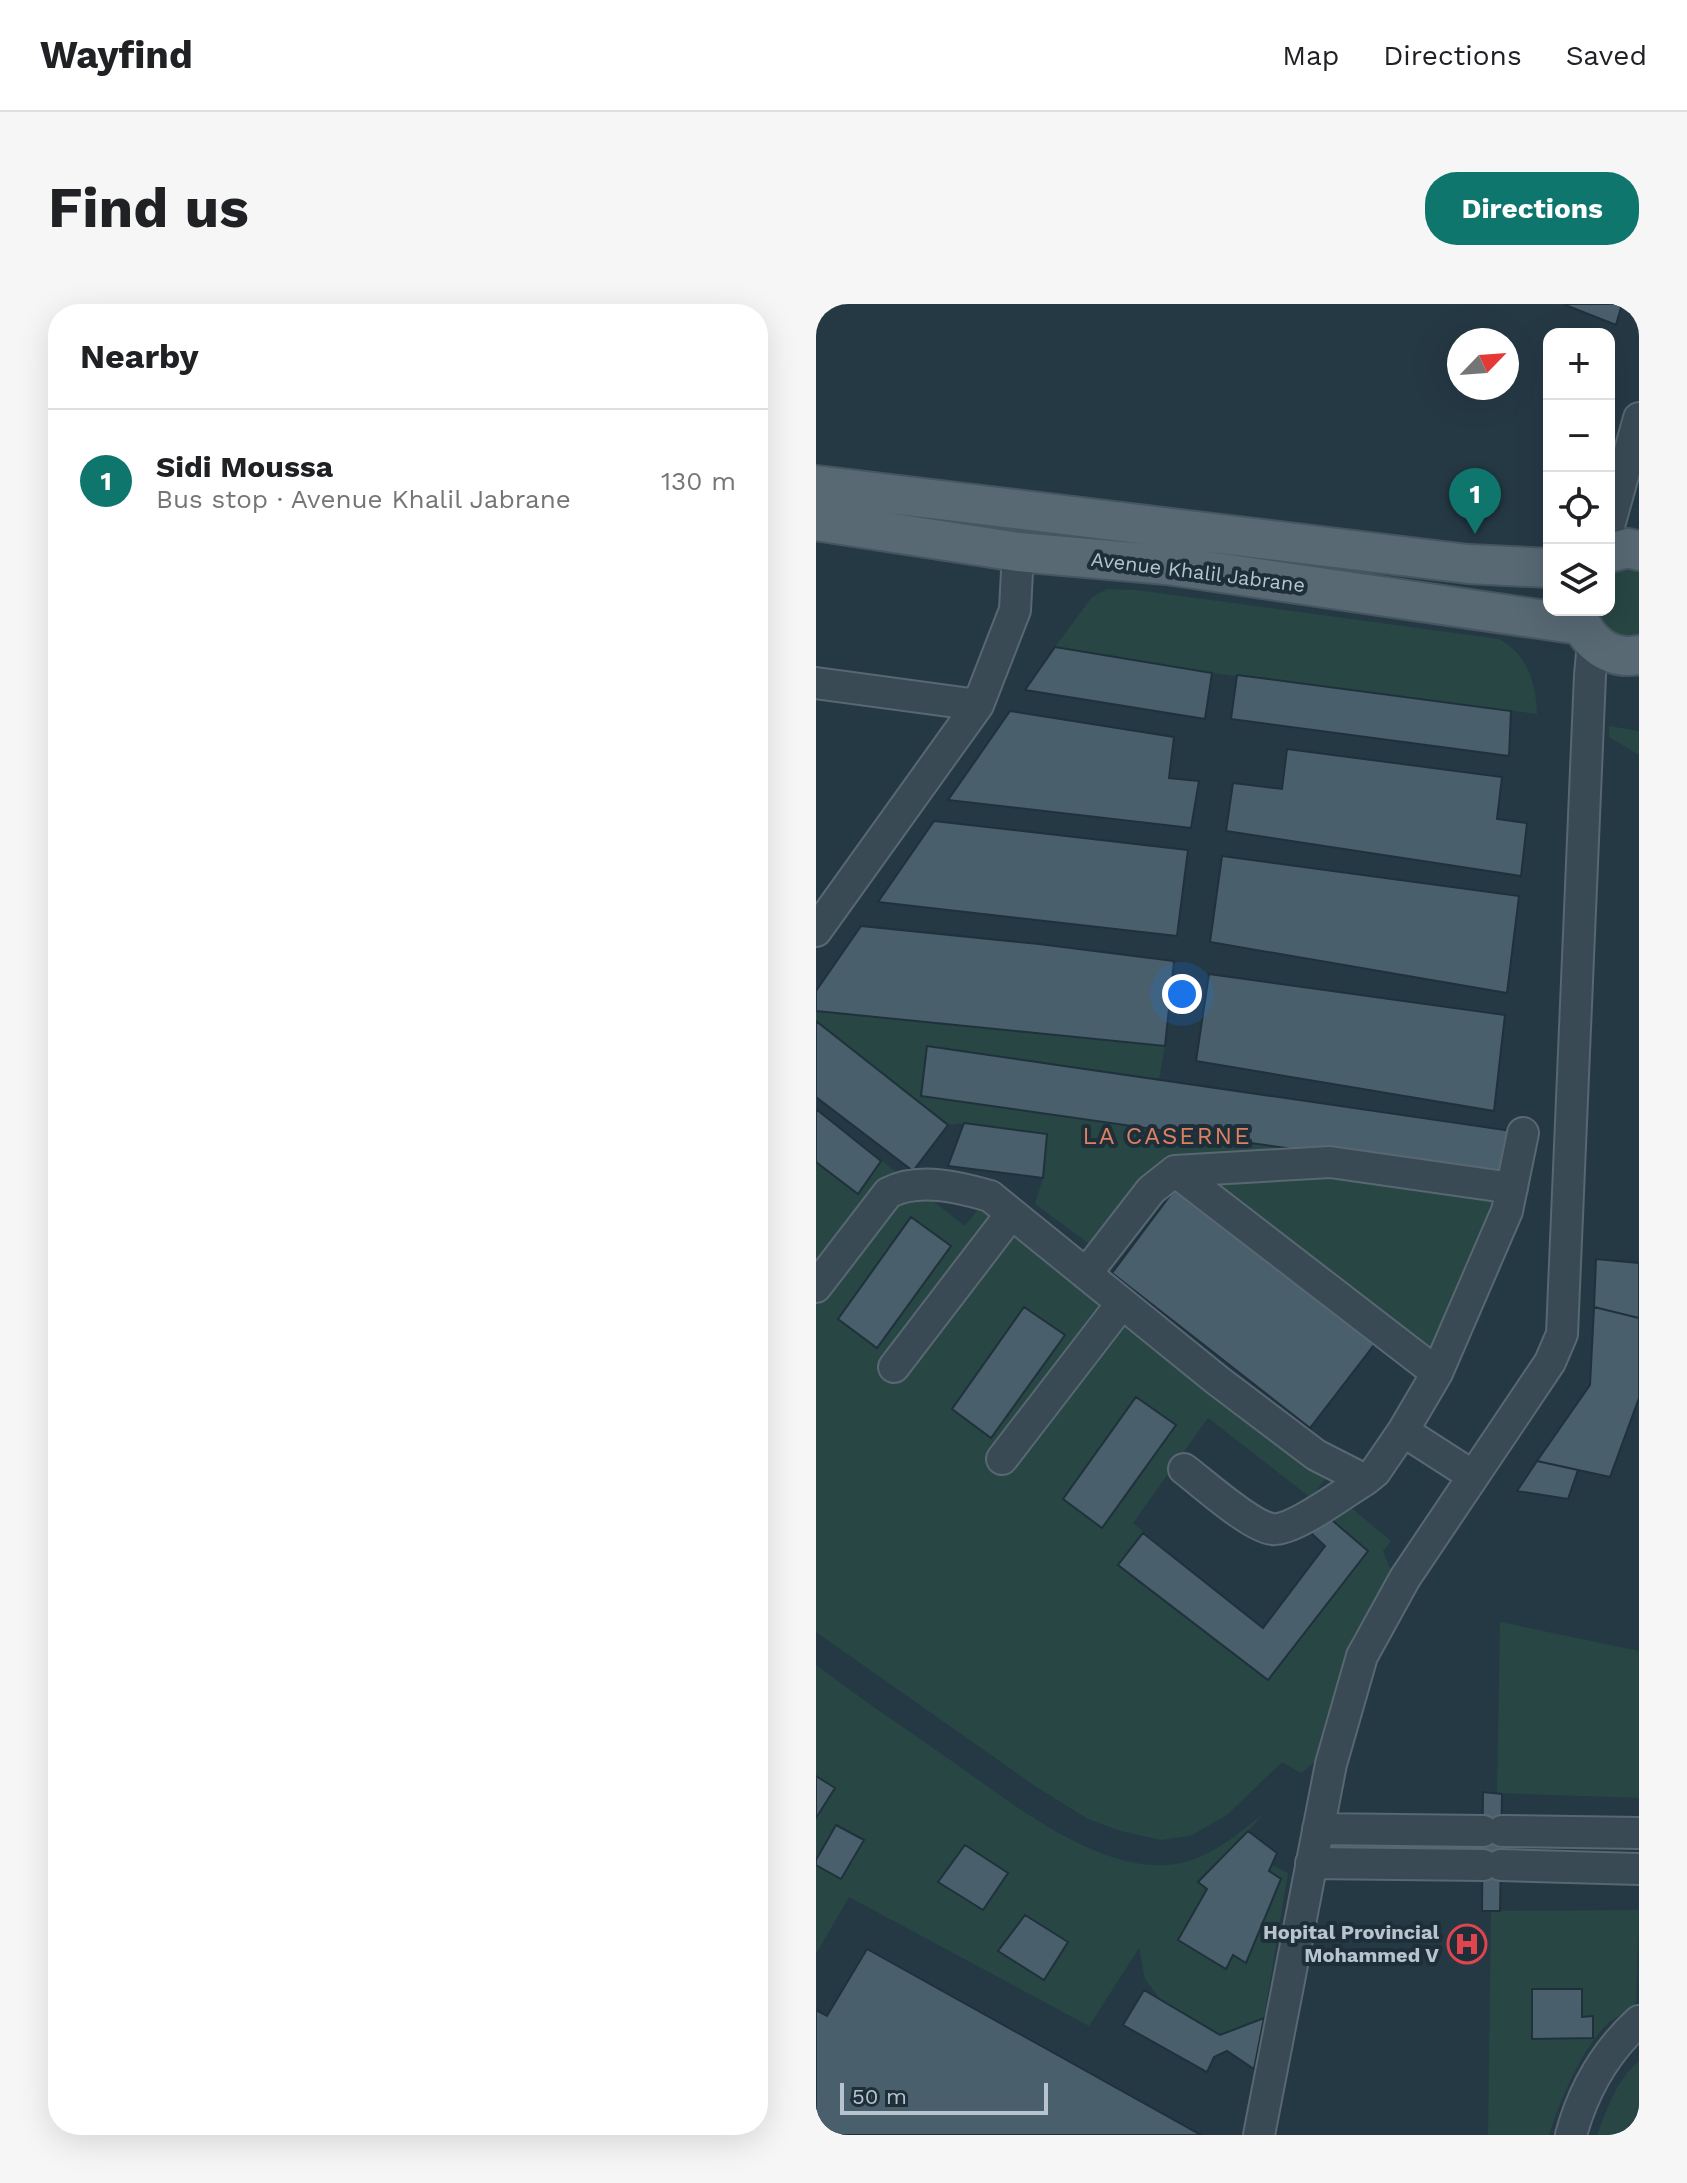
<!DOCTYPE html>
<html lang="en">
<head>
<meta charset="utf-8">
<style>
  :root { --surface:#fff; --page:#f6f6f6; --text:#202124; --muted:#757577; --line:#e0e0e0; --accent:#0f766e }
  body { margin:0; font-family:"Work Sans",sans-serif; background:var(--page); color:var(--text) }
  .controls { position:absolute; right:24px; top:24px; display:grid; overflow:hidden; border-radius:16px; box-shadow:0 8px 32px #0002 }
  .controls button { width:72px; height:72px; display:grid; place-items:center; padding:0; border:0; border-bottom:2px solid var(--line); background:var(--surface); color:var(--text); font:40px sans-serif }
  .compass { position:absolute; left:631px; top:24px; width:72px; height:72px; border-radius:50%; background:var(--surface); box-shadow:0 8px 32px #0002; rotate:65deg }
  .scale { position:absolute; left:24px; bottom:20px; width:208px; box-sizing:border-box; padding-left:8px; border:4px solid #b7c4ce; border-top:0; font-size:22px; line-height:28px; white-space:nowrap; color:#b7c4ce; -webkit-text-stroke:6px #1e2f3a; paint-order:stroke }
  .you { position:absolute; left:366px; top:690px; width:28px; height:28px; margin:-20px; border:6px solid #fff; border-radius:50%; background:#1a73e8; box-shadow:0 0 0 12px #1a73e833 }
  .badge { display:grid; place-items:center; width:52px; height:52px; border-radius:50%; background:var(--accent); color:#fff; font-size:26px; font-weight:700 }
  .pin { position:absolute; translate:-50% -66px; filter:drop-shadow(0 2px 4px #0008) }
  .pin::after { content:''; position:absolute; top:42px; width:28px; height:24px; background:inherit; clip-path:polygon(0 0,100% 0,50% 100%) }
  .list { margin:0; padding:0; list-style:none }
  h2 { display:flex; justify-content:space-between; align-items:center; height:104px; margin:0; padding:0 32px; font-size:34px }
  h2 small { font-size:26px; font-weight:400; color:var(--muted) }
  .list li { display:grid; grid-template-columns:52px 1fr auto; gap:24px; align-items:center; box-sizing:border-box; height:144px; padding:0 32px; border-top:2px solid var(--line) }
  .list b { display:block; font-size:30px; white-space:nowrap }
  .list p { margin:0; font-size:26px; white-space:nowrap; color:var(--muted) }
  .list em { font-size:26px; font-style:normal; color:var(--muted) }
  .icon { flex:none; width:44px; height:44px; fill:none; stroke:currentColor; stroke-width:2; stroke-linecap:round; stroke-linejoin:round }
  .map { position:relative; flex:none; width:823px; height:1831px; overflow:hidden; border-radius:32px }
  header { display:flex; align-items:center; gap:48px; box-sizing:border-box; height:112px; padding:0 40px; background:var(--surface); border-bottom:2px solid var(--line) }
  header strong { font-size:38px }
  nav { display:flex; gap:44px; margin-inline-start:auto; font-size:28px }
  .intro { display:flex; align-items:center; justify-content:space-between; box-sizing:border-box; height:192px; padding:0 48px }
  h1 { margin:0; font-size:56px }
  .button { padding:20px 36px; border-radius:32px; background:var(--accent); color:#fff; font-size:28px; font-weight:700 }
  main { display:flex; gap:48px; padding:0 48px }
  aside { flex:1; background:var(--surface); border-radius:32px; box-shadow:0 8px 32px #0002 }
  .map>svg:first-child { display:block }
  .green { fill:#274644 }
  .building { fill:#495f6b; stroke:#20313c; stroke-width:2 }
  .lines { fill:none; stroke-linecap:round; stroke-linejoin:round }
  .minor-casing { stroke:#586772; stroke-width:34 }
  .major-casing { stroke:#465661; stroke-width:42 }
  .minor { stroke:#3a4a54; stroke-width:30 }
  .major { stroke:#586974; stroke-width:38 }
  .labels { text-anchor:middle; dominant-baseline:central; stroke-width:8; stroke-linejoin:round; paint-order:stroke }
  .street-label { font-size:20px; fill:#b7c4ce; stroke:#1e2f3a }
  .poi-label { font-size:20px; font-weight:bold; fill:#b7c4ce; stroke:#1e2f3a; text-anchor:end }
  .quarter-label { font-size:24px; letter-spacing:2px; fill:#de8062; stroke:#1e2f3a }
</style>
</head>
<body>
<header>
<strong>Wayfind</strong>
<nav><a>Map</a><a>Directions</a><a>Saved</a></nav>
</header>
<div class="intro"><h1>Find us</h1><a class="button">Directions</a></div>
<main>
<aside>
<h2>Nearby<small></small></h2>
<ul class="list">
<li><span class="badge">1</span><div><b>Sidi Moussa</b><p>Bus stop · Avenue Khalil Jabrane</p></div><em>130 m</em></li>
</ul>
</aside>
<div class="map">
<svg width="823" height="1831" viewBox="0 0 823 1831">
  <rect width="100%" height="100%" fill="#253945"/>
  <path class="green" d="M 823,252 L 823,345 L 818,347 L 767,306 L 793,306 L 793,253 Z
    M 291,285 L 320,286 L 683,335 C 712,351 720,379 721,410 L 396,369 L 239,343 L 276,293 Z
    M 793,422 L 823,427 L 823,451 L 793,433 Z
    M 0,707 L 349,742 L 343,776 L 500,798 L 497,847 L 356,855 L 276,942 L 219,900 L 227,874 L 231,830 L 148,819 L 132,821 L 0,717 Z
    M 0,805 L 149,922 L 166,900 L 512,1171 L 495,1194 L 392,1114 L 317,1219 L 446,1324 L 509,1243 L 498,1232 L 526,1196 L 575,1237 L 567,1247 L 577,1272 L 562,1291 L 537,1332 L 524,1385 L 500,1457 L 485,1469 L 466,1458 L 411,1511 L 374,1532 L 345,1536 L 305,1527 L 272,1515 L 219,1482 L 0,1328 Z
    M 520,868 L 681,892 L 616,1052 L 387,874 Z
    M 684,1318 L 823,1347 L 823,1494 L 681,1489 Z
    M 0,1361 C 42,1393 86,1422 130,1453 C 189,1494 276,1566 351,1561 C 390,1558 418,1533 447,1510 L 426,1534 L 456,1561 L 472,1569 L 448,1714 L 404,1731 L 343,1694 L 329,1675 L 323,1644 L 273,1722 L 33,1593 L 0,1650 Z
    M 823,1606 L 820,1697 L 817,1705 C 810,1709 801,1712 795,1717 C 767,1740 744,1797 733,1831 L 672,1831 L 675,1607 Z
    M 823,1757 L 823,1831 L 781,1831 C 791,1806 801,1774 823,1757 Z"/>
  <path class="building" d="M 747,0 L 806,0 L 800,21 Z
    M 239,343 L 396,369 L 389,415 L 209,386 Z
    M 421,371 L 695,407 L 693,452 L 415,415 Z
    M 194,407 L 358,433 L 353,474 L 383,477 L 375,524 L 132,496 Z
    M 471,445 L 686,473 L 681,515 L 711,519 L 705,572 L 410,527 L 417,479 L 466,485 Z
    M 118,517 L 372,546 L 361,632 L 62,598 Z
    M 406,552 L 703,592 L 691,689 L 394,638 Z
    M 45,622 L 223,640 L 358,657 L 349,742 L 0,707 L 0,687 Z
    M 393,670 L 689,711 L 678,807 L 380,757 Z
    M 0,717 L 132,821 L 97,867 L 0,793 Z
    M 111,742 L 696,827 L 688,875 L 105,792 Z
    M 0,805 L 65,857 L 42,890 L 0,858 Z
    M 148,819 L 231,830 L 227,874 L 132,862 Z
    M 362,881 L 561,1037 L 494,1124 L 296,969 Z
    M 95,913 L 135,942 L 61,1044 L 22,1015 Z
    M 780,955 L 823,959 L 823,1014 L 778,1003 Z
    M 208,1003 L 249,1031 L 175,1134 L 136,1105 Z
    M 778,1003 L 823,1014 L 823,1094 L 794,1173 L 721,1157 L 774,1081 Z
    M 320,1093 L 360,1121 L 286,1224 L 247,1195 Z
    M 721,1157 L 762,1166 L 752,1195 L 701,1187 Z
    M 510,1211 L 552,1247 L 452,1376 L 302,1261 L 327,1229 L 447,1324 L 509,1242 L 495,1229 Z
    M 0,1472 L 19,1484 L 0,1514 Z
    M 667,1488 L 686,1490 L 684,1607 L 666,1607 Z
    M 20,1521 L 48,1536 L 25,1575 L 0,1561 L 0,1556 Z
    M 432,1527 L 461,1549 L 453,1567 L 465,1575 L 430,1659 L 417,1651 L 410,1665 L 362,1636 L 391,1585 L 382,1578 Z
    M 149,1541 L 192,1569 L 167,1606 L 122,1578 Z
    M 209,1611 L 252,1638 L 228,1676 L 182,1647 Z
    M 51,1645 L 385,1831 L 0,1831 L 0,1706 L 11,1712 Z
    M 716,1685 L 766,1685 L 766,1713 L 777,1712 L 777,1734 L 716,1735 Z
    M 328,1686 L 404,1731 L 448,1714 L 438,1765 L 411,1747 L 398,1753 L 391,1768 L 307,1721 Z"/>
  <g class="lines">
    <g class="minor-casing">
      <path id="minor" d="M 793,222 L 823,114
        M 0,379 L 162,401
        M 0,627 L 162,401 L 199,306 L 202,248
        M 359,867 L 621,1069
        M 270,970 L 335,886 L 359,867 L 514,858 L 696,884
        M 0,983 L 72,889 C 102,873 143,883 174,892 L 401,1076 L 500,1151 L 549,1176 L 559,1168 L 587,1127 L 621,1069 L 691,907 L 707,829
        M 78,1063 L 195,910
        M 587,1127 L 657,1172
        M 186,1155 L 306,999
        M 368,1165 C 388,1180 434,1222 456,1225 C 477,1228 530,1187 549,1176
        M 502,1525 L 667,1527
        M 686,1527 L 823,1529
        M 495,1559 L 667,1561
        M 685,1561 L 823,1565
        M 443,1831 L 515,1460 L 546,1352 L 589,1274 L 734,1058 L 746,1030 L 774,371 L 777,339
        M 755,1831 C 767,1787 790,1747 823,1717"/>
    </g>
    <g class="major-casing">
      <path id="major" d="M 0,181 L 652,260 L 733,264
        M 0,217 L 202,248 L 351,261 L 764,321
        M 793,249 L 812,244 L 823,247
        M 760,306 C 768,335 791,357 823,351"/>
    </g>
    <use href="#minor" class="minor"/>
    <use href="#major" class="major"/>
  </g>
  <defs>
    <g id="hospital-ring" transform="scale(2)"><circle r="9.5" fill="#1e2f3a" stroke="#e0444e" stroke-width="1.5"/><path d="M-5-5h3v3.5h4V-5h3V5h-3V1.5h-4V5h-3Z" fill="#e0444e"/></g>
  </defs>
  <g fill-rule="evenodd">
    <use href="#hospital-ring" x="651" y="1640"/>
  </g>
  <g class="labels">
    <g class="street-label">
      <text transform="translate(382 268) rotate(7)">Avenue Khalil Jabrane</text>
    </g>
    <g class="poi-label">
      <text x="623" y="1628">Hopital Provincial<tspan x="623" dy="23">Mohammed V</tspan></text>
    </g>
    <g class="quarter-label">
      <text x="351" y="832">LA CASERNE</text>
    </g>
  </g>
</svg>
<div class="controls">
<button>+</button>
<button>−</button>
<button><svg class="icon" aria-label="locate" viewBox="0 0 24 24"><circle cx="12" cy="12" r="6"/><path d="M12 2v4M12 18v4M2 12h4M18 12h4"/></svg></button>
<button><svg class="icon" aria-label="layers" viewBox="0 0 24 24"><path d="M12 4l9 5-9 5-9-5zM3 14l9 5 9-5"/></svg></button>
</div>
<svg class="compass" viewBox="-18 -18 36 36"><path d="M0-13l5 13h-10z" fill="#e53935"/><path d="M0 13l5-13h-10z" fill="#757577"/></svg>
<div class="scale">50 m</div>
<div class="you"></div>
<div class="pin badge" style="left:659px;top:230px">1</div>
</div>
</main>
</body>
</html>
